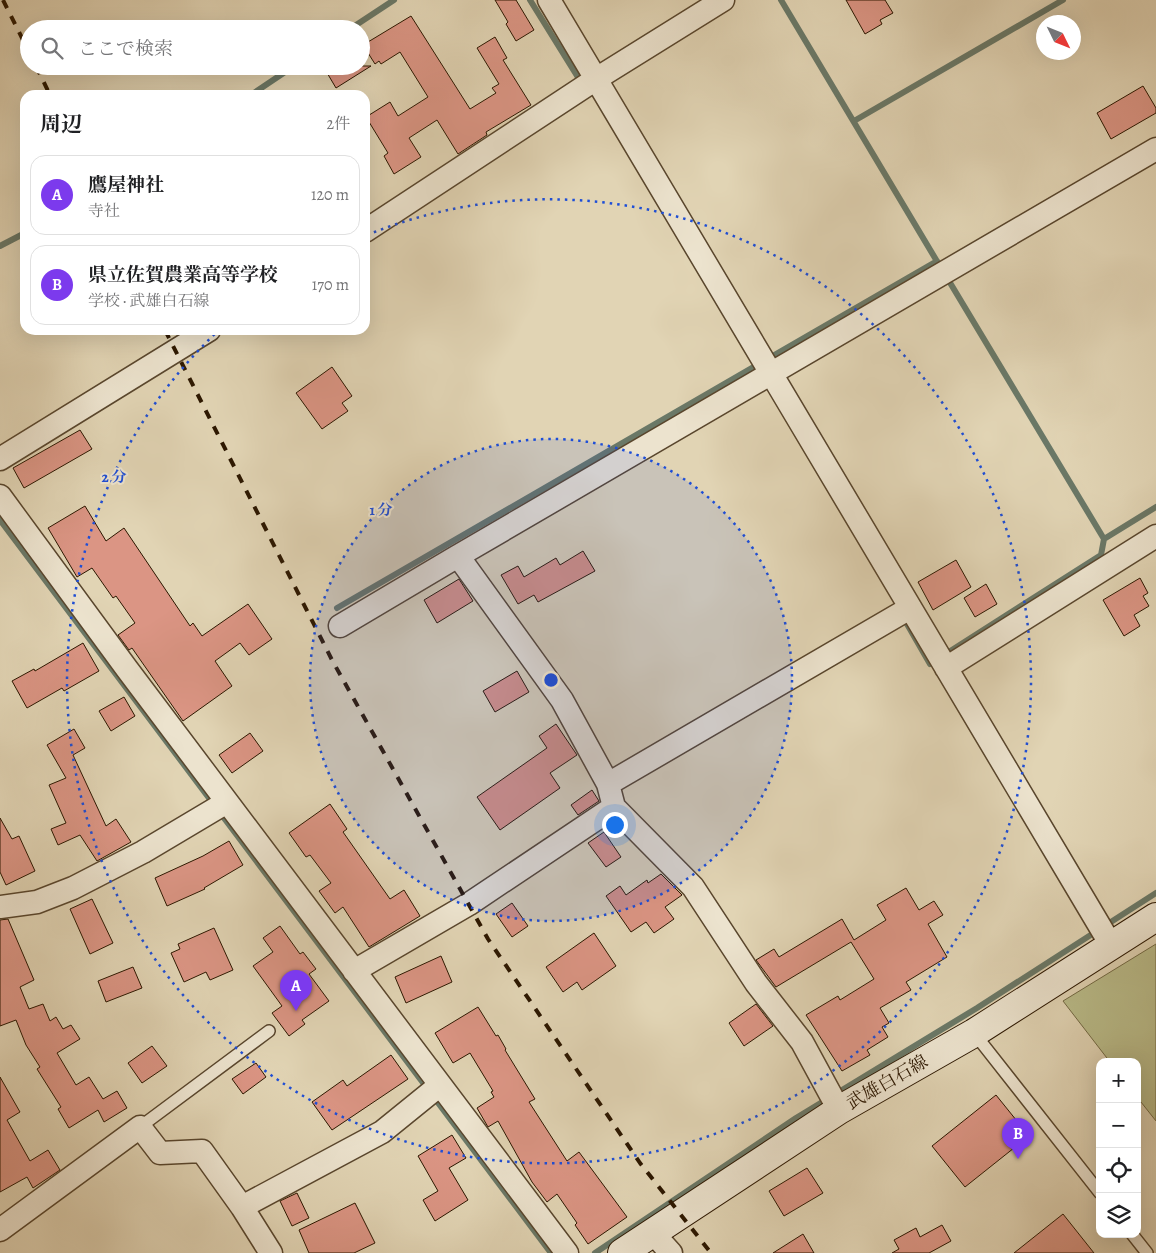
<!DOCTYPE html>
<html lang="ja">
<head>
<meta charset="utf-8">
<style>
  :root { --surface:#fff; --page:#f2f2f2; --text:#202124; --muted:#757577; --line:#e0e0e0; --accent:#7c3aed }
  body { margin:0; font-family:Alegreya,"Noto Serif JP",serif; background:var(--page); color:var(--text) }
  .controls { position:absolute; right:15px; bottom:15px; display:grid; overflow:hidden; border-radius:10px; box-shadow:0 5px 20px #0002 }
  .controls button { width:45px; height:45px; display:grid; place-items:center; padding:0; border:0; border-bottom:1px solid var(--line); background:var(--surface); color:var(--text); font:25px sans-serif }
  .compass { position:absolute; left:1036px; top:15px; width:45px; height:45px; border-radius:50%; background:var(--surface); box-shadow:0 5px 20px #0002; rotate:133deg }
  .you { position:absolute; left:614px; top:824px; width:18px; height:18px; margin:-12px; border:4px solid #fff; border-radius:50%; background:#1a73e8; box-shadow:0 0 0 8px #1a73e833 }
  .badge { display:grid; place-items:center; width:32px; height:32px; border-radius:50%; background:var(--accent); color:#fff; font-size:16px; font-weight:700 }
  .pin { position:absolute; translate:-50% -41px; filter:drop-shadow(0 1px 2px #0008) }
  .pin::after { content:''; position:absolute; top:26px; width:18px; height:15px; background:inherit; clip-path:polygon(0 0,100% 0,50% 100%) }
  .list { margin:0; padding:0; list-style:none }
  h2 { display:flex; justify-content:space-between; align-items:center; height:65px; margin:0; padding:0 20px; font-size:21px }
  h2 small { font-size:16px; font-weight:400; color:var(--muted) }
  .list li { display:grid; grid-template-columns:32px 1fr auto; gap:15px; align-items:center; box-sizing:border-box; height:80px; margin:0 10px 10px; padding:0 10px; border:1px solid var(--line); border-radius:15px }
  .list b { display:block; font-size:19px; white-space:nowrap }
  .list p { margin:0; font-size:16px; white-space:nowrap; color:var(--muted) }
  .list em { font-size:16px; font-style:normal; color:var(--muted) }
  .icon { flex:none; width:28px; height:28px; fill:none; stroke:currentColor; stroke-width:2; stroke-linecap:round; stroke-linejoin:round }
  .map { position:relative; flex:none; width:1156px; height:1253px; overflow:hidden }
  .search { position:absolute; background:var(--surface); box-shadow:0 5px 20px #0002; left:20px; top:20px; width:350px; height:55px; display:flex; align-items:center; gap:12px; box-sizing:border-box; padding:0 18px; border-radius:28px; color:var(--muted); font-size:19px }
  .panel { position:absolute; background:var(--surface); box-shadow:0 5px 20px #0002; left:20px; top:90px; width:350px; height:245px; border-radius:15px }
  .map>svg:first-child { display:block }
  .green { fill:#b9bb89; stroke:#726944 }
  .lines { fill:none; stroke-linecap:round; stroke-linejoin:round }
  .stream { stroke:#6a7867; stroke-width:6 }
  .building { fill:#db9584; stroke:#2c1700 }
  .service-casing { stroke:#59462d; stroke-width:14 }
  .minor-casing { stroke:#59462d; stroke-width:25 }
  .secondary-casing { stroke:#2c1700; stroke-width:30 }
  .service { stroke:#ece3ce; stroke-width:11 }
  .minor { stroke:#ece3ce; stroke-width:22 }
  .secondary { stroke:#ece3ce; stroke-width:28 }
  .rail { stroke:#2c1700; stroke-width:4; stroke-dasharray:9 9; stroke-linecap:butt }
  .ring { fill:none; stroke:#1d4ed8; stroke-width:2.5; stroke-dasharray:2.5 5 }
  .labels { text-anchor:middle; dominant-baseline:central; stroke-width:4; stroke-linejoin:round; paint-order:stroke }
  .street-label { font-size:18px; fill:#2c1700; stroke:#ece3ce }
  .centre { fill:#1d4ed8; stroke:#ece3ce; stroke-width:2.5 }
  .ring-label { font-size:15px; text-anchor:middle; font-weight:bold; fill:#1d4ed8; stroke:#ece3ce; stroke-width:4; stroke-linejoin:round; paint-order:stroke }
</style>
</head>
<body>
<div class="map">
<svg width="1156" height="1253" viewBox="0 0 1156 1253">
  <rect width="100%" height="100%" fill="#e1d4b4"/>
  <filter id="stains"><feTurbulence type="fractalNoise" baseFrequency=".004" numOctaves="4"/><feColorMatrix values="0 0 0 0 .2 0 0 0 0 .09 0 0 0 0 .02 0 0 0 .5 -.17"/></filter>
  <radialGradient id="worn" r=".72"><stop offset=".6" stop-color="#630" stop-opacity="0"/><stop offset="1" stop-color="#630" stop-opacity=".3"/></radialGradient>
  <path class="green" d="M 1156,944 L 1156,1121 L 1137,1097 L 1137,1062 L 1110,1062 L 1063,1001 Z"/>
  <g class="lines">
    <path class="stream" d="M 530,0 L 579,79
      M 781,0 L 938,263
      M 350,29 L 394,0
      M 251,95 L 294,66
      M 854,121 L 1063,0
      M 0,246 L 25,233
      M 946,276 L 1104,539 L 1156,507
      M 0,520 L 551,1253
      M 337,608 L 937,261
      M 903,617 L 930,664 L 1101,555 L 1104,539
      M 595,1253 L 796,1118 L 977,1008 L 1156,893"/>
  </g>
  <path class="building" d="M 495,0 L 516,0 L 534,30 L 516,41 L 506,24 L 508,22 Z
    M 846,0 L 885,0 L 893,13 L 880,20 L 882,24 L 865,34 Z
    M 411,16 L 470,109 L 496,93 L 492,88 L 499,84 L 477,48 L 495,37 L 507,58 L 503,60 L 531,105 L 486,132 L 487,135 L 458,154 L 437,120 L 409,138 L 421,157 L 394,174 L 384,156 L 388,153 L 366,117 L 390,102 L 398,116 L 428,97 L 400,52 L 381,64 L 379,61 L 375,64 L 363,45 Z
    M 323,66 L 371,66 L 336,88 Z
    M 1143,86 L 1156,108 L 1156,113 L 1111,139 L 1097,113 Z
    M 332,367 L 352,396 L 342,403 L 348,411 L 322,429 L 296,393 Z
    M 80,430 L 92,449 L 24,488 L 13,468 Z
    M 85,506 L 106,541 L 124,528 L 190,626 L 193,623 L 202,636 L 248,604 L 272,639 L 249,655 L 240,643 L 215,661 L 232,686 L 183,721 L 132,648 L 129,650 L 118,635 L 135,623 L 116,596 L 113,598 L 92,568 L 77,577 L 48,528 Z
    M 583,551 L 595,571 L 538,602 L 534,595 L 518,604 L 501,575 L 518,566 L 524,577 L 556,558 L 560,565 Z
    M 956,560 L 971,587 L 933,610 L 918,582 Z
    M 1140,578 L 1148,593 L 1143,596 L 1149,606 L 1134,615 L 1140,626 L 1124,636 L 1103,600 Z
    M 459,579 L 473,601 L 437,623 L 424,600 Z
    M 986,584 L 997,604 L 975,617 L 964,598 Z
    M 83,643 L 99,671 L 64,691 L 62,688 L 27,708 L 12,681 L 34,669 L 35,671 Z
    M 517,671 L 529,692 L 495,712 L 483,691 Z
    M 124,697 L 135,716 L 111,731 L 99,711 Z
    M 556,724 L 577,755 L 550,773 L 560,788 L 500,830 L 477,797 L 547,748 L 539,736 Z
    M 74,729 L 85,748 L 73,755 L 106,826 L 116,819 L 131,842 L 97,861 L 80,835 L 58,845 L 51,829 L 66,823 L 49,785 L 66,778 L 47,745 Z
    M 250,733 L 263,751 L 232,773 L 219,755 Z
    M 592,790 L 599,801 L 578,815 L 571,805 Z
    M 330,804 L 347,829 L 343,832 L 390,899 L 404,890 L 420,916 L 369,947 L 343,907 L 335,913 L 319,891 L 331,883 L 310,855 L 306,857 L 289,833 Z
    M 0,818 L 12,839 L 19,836 L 35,871 L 6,885 L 0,872 Z
    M 604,832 L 621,857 L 606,867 L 588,843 Z
    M 229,841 L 243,865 L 204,888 L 205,889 L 167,906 L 155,878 L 203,856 Z
    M 661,874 L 682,895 L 665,907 L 674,919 L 654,933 L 646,922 L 631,932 L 606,896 L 620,886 L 626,895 L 647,880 L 648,883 Z
    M 906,888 L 919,910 L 934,901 L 943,915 L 928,924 L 947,957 L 906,982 L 911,990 L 880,1008 L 889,1023 L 882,1027 L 888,1037 L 867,1050 L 870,1055 L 842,1071 L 806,1015 L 838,996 L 840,1000 L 874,979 L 851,942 L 776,987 L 756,960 L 774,949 L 779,957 L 842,919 L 854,940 L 886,920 L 877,905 Z
    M 92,899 L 113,943 L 90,954 L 70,909 Z
    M 512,903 L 528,926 L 512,937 L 496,914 Z
    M 8,919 L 34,980 L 20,987 L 29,1009 L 43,1004 L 50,1021 L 56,1017 L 63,1029 L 71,1025 L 80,1039 L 57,1053 L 76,1085 L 89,1077 L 103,1099 L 117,1091 L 127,1108 L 104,1122 L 98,1110 L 69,1128 L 58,1109 L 61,1107 L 37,1069 L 40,1067 L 26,1045 L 16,1020 L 0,1026 L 0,920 Z
    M 280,926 L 300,954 L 303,952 L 316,969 L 309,974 L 329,1001 L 302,1020 L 305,1024 L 289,1036 L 272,1013 L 282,1006 L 253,966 L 273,952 L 263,938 Z
    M 214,928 L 233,970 L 210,980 L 206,972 L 184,982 L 171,953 L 180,949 L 178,944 Z
    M 594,933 L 616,966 L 582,990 L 577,982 L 563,992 L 546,967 Z
    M 441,956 L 452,982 L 406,1003 L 395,977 Z
    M 133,967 L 142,988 L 106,1002 L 98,981 Z
    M 756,1004 L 773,1026 L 744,1046 L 729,1023 Z
    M 478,1007 L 496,1036 L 498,1035 L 506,1049 L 505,1050 L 535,1099 L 529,1102 L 567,1161 L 579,1152 L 627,1217 L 588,1244 L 575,1225 L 577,1223 L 557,1194 L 547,1202 L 532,1182 L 498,1121 L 488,1127 L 477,1108 L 494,1097 L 491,1092 L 493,1091 L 470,1053 L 453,1063 L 435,1033 Z
    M 152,1046 L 167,1066 L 142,1083 L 128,1063 Z
    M 391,1055 L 408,1079 L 332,1130 L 312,1102 L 343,1080 L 347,1086 Z
    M 256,1063 L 266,1077 L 243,1094 L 232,1079 Z
    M 0,1077 L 20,1112 L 7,1120 L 30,1161 L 48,1150 L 60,1170 L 33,1188 L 27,1177 L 0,1192 Z
    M 996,1095 L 1029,1136 L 965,1187 L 932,1146 Z
    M 452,1135 L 466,1158 L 449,1168 L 468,1200 L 435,1221 L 423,1200 L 438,1191 L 418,1156 Z
    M 807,1168 L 823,1193 L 784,1216 L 769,1191 Z
    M 297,1193 L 309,1218 L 292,1226 L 280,1201 Z
    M 355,1203 L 375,1243 L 354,1253 L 309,1253 L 299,1230 Z
    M 1063,1214 L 1094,1253 L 1014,1253 Z
    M 942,1225 L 951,1241 L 929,1253 L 892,1253 L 899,1249 L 894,1240 L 916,1228 L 920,1237 Z
    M 803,1234 L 814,1253 L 773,1253 Z"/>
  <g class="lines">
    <g class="service-casing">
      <path id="service" d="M 974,1033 L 1100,1193
        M 140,1127 L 269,1031
        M 1132,1234 L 1147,1253"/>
    </g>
    <g class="minor-casing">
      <path id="minor" d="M 549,0 L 1111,945
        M 365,231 L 596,79 L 723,0
        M 0,459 L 209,330
        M 0,496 L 127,669 L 567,1253
        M 340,626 L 458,556
        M 946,668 L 1156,536
        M 608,784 L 910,608
        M 614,807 L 608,784 L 562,700 L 458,556 L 1156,149
        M 0,907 L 37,902 L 73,888 L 143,852 L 227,802
        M 354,971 L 469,904 L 614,807 L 693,887 L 756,983 L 802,1042 L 839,1110
        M 242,1207 L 271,1253
        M 0,1230 L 140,1127 L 160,1153 L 202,1151 L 242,1207 L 382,1132 L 440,1085
        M 653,1233 L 671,1253"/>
    </g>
    <g class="secondary-casing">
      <path id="secondary" d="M 622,1253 L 839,1110 L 974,1033 L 1156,917"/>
    </g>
    <use href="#service" class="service"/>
    <use href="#minor" class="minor"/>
    <use href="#secondary" class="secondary"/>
    <path class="rail" d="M 3,0 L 29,52
      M 36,66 L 50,95
      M 165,330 L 332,660 L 488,939 L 640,1163 L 711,1253"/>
  </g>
  <circle cx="551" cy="680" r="241" fill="#1d4ed8" fill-opacity=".12"/>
  <g class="ring">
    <circle cx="551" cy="680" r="241"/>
    <path d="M367 235A482 482 0 1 1 219 330"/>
  </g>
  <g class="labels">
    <g class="street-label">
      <text transform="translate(887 1082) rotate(-30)">武雄白石線</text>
    </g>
  </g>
  <circle cx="551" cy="680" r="8" class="centre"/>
  <g class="ring-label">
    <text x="114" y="482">2 分</text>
    <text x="381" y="515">1 分</text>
  </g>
  <rect width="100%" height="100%" filter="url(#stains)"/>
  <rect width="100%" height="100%" fill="url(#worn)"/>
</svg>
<div class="controls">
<button>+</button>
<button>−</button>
<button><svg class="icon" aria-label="locate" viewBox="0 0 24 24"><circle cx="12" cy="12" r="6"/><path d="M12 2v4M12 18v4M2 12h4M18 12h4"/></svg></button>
<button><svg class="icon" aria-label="layers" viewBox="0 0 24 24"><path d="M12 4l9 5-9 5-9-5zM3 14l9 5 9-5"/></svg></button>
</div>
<svg class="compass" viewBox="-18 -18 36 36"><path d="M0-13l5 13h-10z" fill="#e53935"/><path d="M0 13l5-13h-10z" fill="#757577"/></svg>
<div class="you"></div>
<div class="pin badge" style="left:296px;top:1011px">A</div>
<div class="pin badge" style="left:1018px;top:1159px">B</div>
<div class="search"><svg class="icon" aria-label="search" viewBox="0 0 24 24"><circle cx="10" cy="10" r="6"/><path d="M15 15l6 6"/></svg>ここで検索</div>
<section class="panel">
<h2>周辺<small>2件</small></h2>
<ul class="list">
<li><span class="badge">A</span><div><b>鷹屋神社</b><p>寺社</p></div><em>120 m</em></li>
<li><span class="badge">B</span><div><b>県立佐賀農業高等学校</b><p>学校 · 武雄白石線</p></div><em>170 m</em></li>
</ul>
</section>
</div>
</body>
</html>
